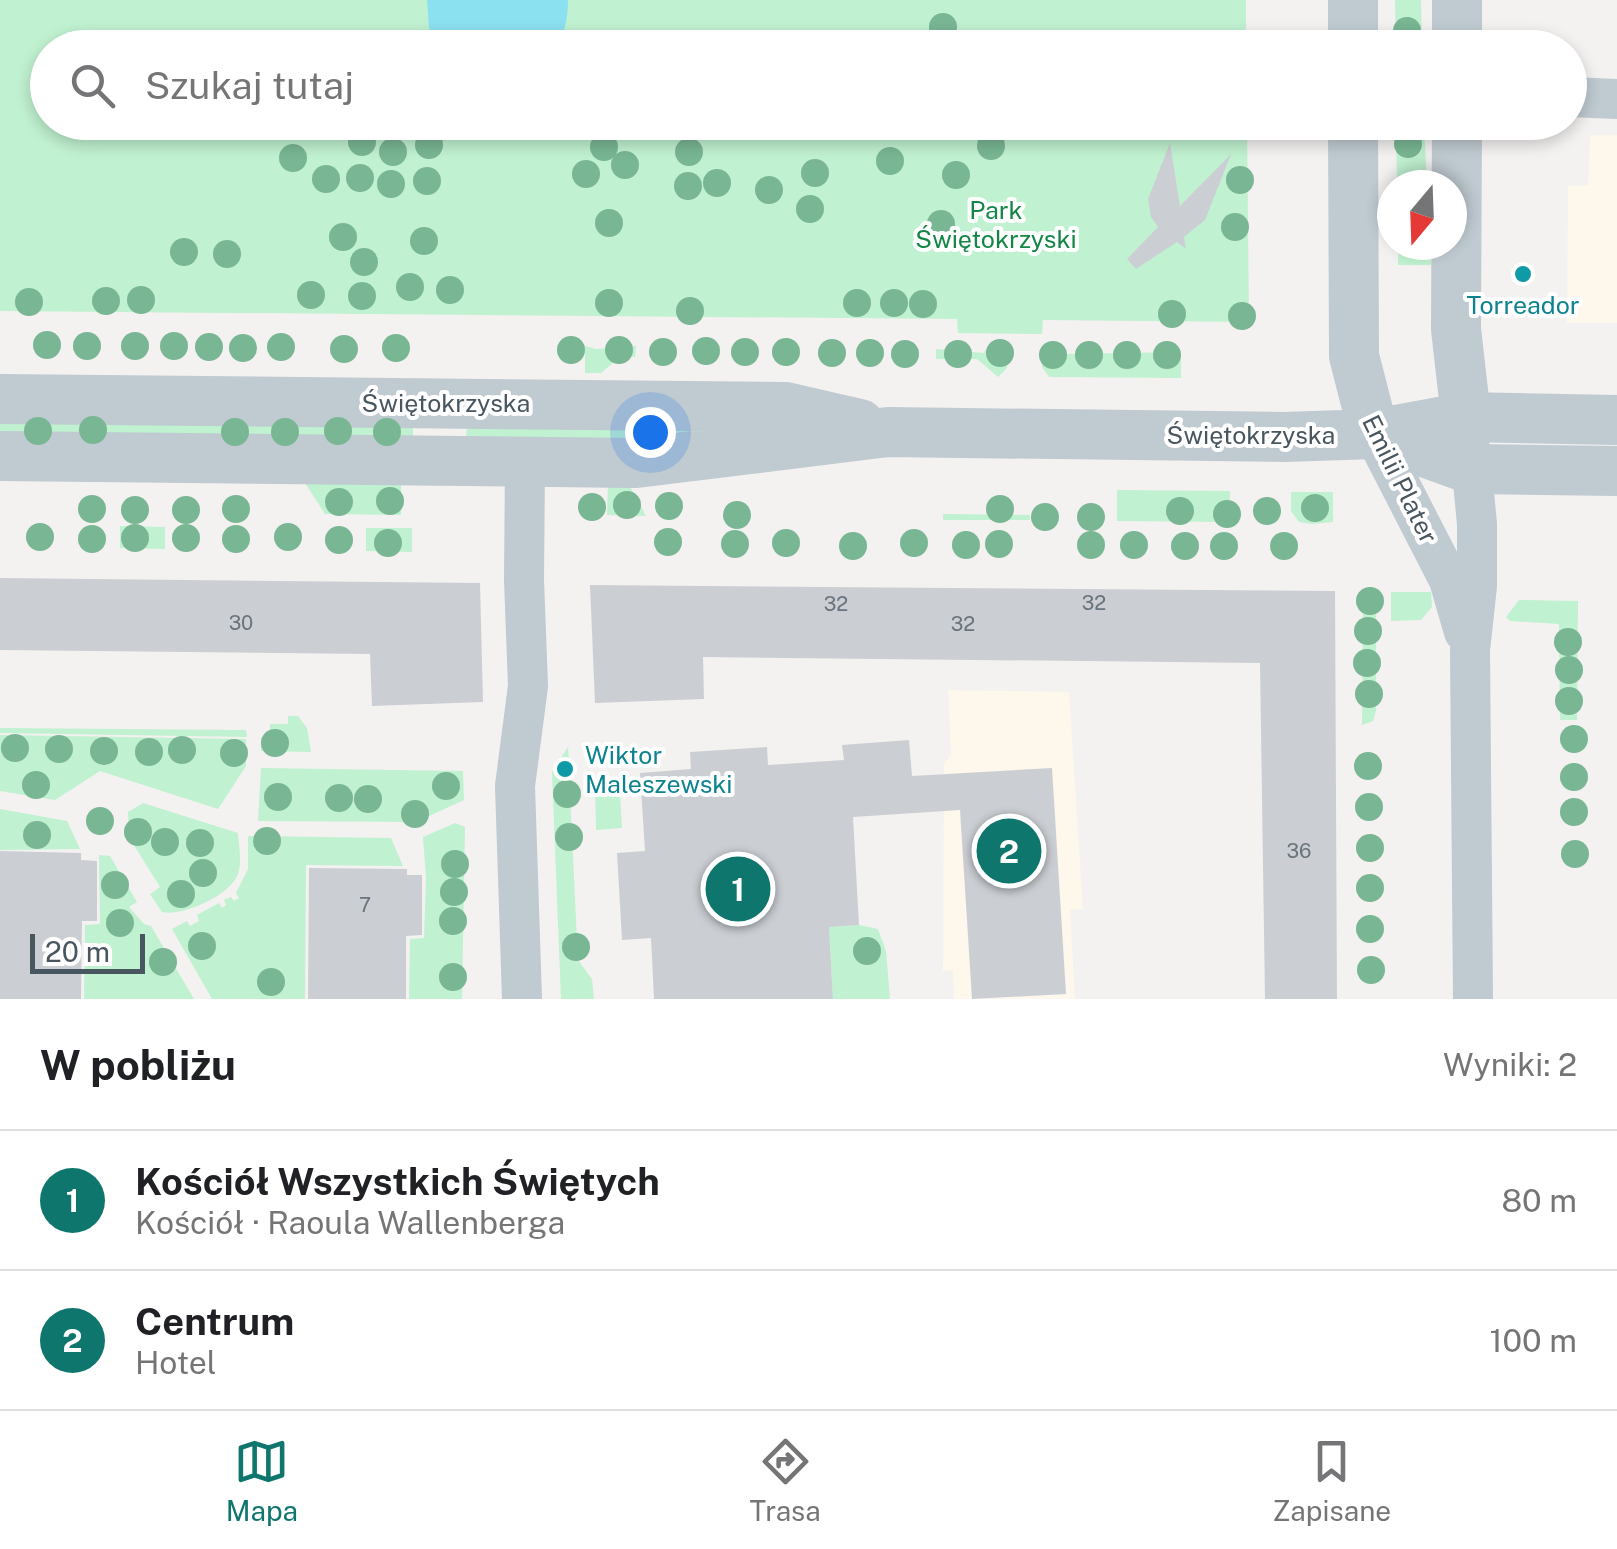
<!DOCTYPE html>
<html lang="pl">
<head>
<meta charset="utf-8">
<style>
  :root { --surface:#fff; --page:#f2f2f2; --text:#202124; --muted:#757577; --line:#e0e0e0; --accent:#0f766e }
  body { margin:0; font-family:"Public Sans",sans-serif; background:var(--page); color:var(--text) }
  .compass { position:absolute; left:1377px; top:170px; width:90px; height:90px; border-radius:50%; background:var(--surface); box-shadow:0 5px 15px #0003; rotate:199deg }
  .scale { position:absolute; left:30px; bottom:25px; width:115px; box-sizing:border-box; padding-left:10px; border:5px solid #485660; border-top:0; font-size:28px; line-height:35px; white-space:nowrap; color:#485660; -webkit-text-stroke:8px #fff; paint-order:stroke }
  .you { position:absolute; left:650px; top:432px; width:35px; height:35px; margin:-25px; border:8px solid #fff; border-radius:50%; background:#1a73e8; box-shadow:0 0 0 15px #1a73e833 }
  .badge { display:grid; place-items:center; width:65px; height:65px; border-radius:50%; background:var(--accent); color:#fff; font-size:32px; font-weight:700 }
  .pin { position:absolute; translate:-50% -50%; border:5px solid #fff; box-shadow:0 2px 10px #0006 }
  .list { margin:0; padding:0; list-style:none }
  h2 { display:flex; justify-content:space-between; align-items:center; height:130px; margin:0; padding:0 40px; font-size:42px }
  h2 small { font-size:32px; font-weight:400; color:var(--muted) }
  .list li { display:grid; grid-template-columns:65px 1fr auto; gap:30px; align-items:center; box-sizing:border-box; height:140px; padding:0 40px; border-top:2px solid var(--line) }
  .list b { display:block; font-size:38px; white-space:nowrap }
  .list p { margin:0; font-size:32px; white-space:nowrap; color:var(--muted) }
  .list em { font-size:32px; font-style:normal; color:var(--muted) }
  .icon { flex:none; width:55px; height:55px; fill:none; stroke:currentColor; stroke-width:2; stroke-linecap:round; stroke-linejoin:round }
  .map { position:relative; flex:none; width:1617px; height:999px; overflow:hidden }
  .search { position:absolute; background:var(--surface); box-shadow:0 5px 15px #0003; left:30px; right:30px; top:30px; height:110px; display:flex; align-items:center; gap:25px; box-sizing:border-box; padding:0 35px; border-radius:55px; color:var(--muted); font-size:38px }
  .sheet { height:410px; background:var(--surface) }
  nav { display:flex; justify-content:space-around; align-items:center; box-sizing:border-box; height:140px; border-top:2px solid var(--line); background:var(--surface); font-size:28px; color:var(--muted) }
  nav a { display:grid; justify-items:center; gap:5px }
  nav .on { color:var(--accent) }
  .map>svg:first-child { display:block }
  .commercial { fill:#fdf7ec }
  .green { fill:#c0f1d0 }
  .water { fill:#8be1f0 }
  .building { fill:#cbcfd4 }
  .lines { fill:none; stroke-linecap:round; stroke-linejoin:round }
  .minor { stroke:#bfcad1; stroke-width:40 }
  .tertiary { stroke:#bfcad1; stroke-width:50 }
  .tree { fill:#79b693 }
  .culture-dot { fill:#0f9aa8; stroke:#fff; stroke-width:4 }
  .labels { text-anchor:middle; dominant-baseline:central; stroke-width:8; stroke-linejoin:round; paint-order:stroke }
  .number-label { font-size:20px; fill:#69747d }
  .park-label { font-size:25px; fill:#148646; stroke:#fff }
  .culture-label { font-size:25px; fill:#0d838f; stroke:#fff }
  .street-label { font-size:25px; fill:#485660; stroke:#fff }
</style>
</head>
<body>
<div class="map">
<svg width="1617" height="999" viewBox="0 0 1617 999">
  <rect width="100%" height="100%" fill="#f4f1f1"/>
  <path class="commercial" d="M 1590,135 L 1617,135 L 1617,323 L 1567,323 L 1568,186 L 1588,185 Z
    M 948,690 L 1069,692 L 1083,909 L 1070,910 L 1075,999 L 954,999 L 953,970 L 943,971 L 944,764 L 951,755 Z"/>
  <path class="green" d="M 0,0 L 1246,0 L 1246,48 L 48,48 L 48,122 L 1247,123 L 1249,322 L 1043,320 L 1042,334 L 958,333 L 957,319 L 0,311 Z
    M 1395,0 L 1421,0 L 1422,47 L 1396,47 Z
    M 1396,123 L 1424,123 L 1427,185 L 1397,185 Z
    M 1398,245 L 1430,245 L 1431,265 L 1398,265 Z
    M 585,346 L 596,349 L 636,346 L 635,357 L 621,356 L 601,373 L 585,373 Z
    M 936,349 L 984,353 L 985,350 L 1008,351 L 1007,368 L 998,377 L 977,359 L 936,359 Z
    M 1043,351 L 1062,351 L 1063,354 L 1181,352 L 1181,378 L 1049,377 L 1042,367 Z
    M 0,420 L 413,422 L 413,439 L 0,436 Z
    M 467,423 L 725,426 L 656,442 L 466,441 Z
    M 303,480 L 401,481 L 401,515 L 325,514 Z
    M 608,483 L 628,483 L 646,516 L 607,515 Z
    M 1117,490 L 1230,491 L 1229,522 L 1117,521 Z
    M 1291,492 L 1333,492 L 1333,522 L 1312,524 L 1299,522 L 1291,511 Z
    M 943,514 L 1030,515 L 1030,520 L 943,520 Z
    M 120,526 L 165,527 L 165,549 L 120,548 Z
    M 366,528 L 412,528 L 412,552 L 366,551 Z
    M 1363,592 L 1376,592 L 1376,711 L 1373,721 L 1362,725 Z
    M 1391,592 L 1431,592 L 1432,607 L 1421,620 L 1391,621 Z
    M 1519,600 L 1578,601 L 1577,720 L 1560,720 L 1559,624 L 1510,621 L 1506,617 Z
    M 288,716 L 298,716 L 307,728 L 311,752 L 261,751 L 261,738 L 270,738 L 270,724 L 288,724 Z
    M 0,728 L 246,730 L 247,737 L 0,733 Z
    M 0,735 L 246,739 L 246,766 L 218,809 L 100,771 L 55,800 L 0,791 Z
    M 568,747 L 569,762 L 561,763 L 562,775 L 569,775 L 578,960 L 592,979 L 594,999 L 561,999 L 552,772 Z
    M 261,768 L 463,771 L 464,800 L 416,822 L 258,821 Z
    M 619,776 L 622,828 L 596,830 L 595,782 Z
    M 143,803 L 238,833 C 239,846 242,862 238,874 C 231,895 182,917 162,912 L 150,894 L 160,887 L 129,837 L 128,812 Z
    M 0,809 L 67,821 L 80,849 L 0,850 Z
    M 455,823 L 465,827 L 462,999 L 409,999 L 410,939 L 424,938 L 426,878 L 423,837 Z
    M 248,836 L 391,838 L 403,866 L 306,865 L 305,999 L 212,999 L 172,929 L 187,921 L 190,926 L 199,921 L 197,915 L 219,903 L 222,908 L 226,905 L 224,900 L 231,897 L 234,901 L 239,898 L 236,893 L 248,869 Z
    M 99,855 L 110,856 L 137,902 L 129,907 L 144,924 L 151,926 L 194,999 L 84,999 L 85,925 L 100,924 Z
    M 859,925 L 878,929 L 886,951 L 890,999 L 833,999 L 829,927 Z"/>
  <path class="water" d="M 427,0 L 568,0 C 568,18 565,32 556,47 L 438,47 L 429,28 Z"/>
  <path class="building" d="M 1170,143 L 1180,206 L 1231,154 L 1205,220 L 1184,237 L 1186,249 L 1177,242 L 1136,269 L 1127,259 L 1158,227 L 1151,217 L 1148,199 Z
    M 0,578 L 480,583 L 483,702 L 372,706 L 370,654 L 0,650 Z
    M 590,585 L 1335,591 L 1337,999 L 1265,999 L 1260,663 L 703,657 L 704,699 L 595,703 Z
    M 909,740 L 912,776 L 1052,768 L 1066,994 L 972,999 L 960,810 L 853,817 L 859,925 L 829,927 L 833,999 L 654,999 L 651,938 L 622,940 L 617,853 L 645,851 L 640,773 L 691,769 L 690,752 L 767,747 L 768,765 L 844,760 L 842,745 Z
    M 0,851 L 81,853 L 81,860 L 97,861 L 97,921 L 82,921 L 81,999 L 0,999 Z
    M 309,868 L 407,869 L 407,875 L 422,875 L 422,935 L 406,936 L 406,999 L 308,999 Z"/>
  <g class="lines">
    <path class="minor" d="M 1570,97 L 1617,99
      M 1374,434 L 1449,580 L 1464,632
      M 1469,440 L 1477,524 L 1477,586 L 1470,650 L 1473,999
      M 522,999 L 515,786 L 528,686 L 524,580 L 525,462"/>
    <path class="tertiary" d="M 1353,0 L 1353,48
      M 1457,48 L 1457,0
      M 1353,122 L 1354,356 L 1374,434
      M 1457,122 L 1456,329 L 1466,417
      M 0,399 L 786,407 L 860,424
      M 1374,434 L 1471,469 L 1617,471
      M 0,456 L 636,463 L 888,432 L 1284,437 L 1374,434 L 1466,417 L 1617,420"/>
  </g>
  <g class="tree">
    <circle cx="943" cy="27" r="14"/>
    <circle cx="1407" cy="31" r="14"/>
    <circle cx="362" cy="142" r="14"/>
    <circle cx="1408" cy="144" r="14"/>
    <circle cx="429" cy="145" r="14"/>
    <circle cx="991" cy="146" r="14"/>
    <circle cx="604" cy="147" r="14"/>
    <circle cx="393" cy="152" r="14"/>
    <circle cx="689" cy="152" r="14"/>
    <circle cx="293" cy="158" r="14"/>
    <circle cx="890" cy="161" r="14"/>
    <circle cx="625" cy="165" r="14"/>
    <circle cx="815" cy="173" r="14"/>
    <circle cx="586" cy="174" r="14"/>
    <circle cx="956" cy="175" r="14"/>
    <circle cx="360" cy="178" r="14"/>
    <circle cx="326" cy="179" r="14"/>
    <circle cx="1240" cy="180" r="14"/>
    <circle cx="427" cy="181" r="14"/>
    <circle cx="717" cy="183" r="14"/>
    <circle cx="391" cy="184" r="14"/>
    <circle cx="688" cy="186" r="14"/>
    <circle cx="769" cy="190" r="14"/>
    <circle cx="810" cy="209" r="14"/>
    <circle cx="609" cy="223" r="14"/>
    <circle cx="941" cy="224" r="14"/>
    <circle cx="1235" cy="227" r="14"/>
    <circle cx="343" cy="237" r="14"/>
    <circle cx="424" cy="241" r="14"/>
    <circle cx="184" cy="252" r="14"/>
    <circle cx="227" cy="254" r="14"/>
    <circle cx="364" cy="262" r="14"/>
    <circle cx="410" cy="287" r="14"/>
    <circle cx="450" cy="290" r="14"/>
    <circle cx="311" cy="295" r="14"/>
    <circle cx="362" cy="296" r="14"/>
    <circle cx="141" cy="300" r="14"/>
    <circle cx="106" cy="301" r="14"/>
    <circle cx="29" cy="302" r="14"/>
    <circle cx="609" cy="303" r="14"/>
    <circle cx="857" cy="303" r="14"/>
    <circle cx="894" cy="303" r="14"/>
    <circle cx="923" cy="304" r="14"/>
    <circle cx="690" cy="311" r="14"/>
    <circle cx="1172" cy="314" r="14"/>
    <circle cx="1242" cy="316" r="14"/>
    <circle cx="47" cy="345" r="14"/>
    <circle cx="87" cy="346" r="14"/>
    <circle cx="135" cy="346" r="14"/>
    <circle cx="174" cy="346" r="14"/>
    <circle cx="209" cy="347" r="14"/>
    <circle cx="281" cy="347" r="14"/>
    <circle cx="243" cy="348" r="14"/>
    <circle cx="396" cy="348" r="14"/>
    <circle cx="344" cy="349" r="14"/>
    <circle cx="571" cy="350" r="14"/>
    <circle cx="619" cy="350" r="14"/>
    <circle cx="706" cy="351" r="14"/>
    <circle cx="663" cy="352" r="14"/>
    <circle cx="745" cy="352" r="14"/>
    <circle cx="786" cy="352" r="14"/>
    <circle cx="832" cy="353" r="14"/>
    <circle cx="870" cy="353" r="14"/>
    <circle cx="1000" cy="353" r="14"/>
    <circle cx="905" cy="354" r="14"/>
    <circle cx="958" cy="354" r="14"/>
    <circle cx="1053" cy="355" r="14"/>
    <circle cx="1089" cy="355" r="14"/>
    <circle cx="1127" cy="355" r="14"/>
    <circle cx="1167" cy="355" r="14"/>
    <circle cx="93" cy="430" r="14"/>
    <circle cx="38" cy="431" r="14"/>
    <circle cx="338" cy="431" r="14"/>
    <circle cx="235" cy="432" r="14"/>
    <circle cx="285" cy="432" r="14"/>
    <circle cx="387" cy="432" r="14"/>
    <circle cx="390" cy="501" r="14"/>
    <circle cx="339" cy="502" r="14"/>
    <circle cx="627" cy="505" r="14"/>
    <circle cx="669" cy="506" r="14"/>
    <circle cx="592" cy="507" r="14"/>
    <circle cx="1315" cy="508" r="14"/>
    <circle cx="92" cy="509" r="14"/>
    <circle cx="236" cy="509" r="14"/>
    <circle cx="1000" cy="509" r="14"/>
    <circle cx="135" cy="510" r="14"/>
    <circle cx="186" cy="510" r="14"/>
    <circle cx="1180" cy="511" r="14"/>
    <circle cx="1267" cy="511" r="14"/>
    <circle cx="1227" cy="514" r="14"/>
    <circle cx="737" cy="515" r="14"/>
    <circle cx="1045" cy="517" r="14"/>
    <circle cx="1091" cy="517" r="14"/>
    <circle cx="40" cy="537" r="14"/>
    <circle cx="288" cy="537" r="14"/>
    <circle cx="135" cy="538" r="14"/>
    <circle cx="186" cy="538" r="14"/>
    <circle cx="92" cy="539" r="14"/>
    <circle cx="236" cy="539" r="14"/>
    <circle cx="339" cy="540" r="14"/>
    <circle cx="668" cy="542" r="14"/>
    <circle cx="388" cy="543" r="14"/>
    <circle cx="786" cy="543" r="14"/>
    <circle cx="914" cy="543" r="14"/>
    <circle cx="735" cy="544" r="14"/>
    <circle cx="999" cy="544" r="14"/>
    <circle cx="966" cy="545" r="14"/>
    <circle cx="1091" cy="545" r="14"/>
    <circle cx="1134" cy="545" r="14"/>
    <circle cx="853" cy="546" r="14"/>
    <circle cx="1185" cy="546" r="14"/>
    <circle cx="1224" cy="546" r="14"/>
    <circle cx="1284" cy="546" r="14"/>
    <circle cx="1370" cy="601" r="14"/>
    <circle cx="1368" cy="631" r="14"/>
    <circle cx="1568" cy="642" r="14"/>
    <circle cx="1367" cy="663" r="14"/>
    <circle cx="1569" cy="670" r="14"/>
    <circle cx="1369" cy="694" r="14"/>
    <circle cx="1569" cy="701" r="14"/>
    <circle cx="1574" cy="739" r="14"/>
    <circle cx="275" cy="743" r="14"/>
    <circle cx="15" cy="748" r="14"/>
    <circle cx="59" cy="749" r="14"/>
    <circle cx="182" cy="750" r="14"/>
    <circle cx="104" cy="751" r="14"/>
    <circle cx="149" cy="752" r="14"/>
    <circle cx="234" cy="753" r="14"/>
    <circle cx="1368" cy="766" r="14"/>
    <circle cx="1574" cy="777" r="14"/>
    <circle cx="36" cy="785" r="14"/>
    <circle cx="446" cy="786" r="14"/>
    <circle cx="567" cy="794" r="14"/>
    <circle cx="278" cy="797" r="14"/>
    <circle cx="339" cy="798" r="14"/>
    <circle cx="368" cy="799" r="14"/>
    <circle cx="1369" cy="807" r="14"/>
    <circle cx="1574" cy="812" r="14"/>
    <circle cx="415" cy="814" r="14"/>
    <circle cx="100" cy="821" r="14"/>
    <circle cx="138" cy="832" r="14"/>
    <circle cx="37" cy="835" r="14"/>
    <circle cx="569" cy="837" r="14"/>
    <circle cx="267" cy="841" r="14"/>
    <circle cx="165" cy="842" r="14"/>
    <circle cx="200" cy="843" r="14"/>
    <circle cx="1370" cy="848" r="14"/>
    <circle cx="1575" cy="854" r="14"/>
    <circle cx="455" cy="864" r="14"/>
    <circle cx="203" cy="873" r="14"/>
    <circle cx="115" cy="885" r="14"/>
    <circle cx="1370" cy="888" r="14"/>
    <circle cx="454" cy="892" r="14"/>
    <circle cx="181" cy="894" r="14"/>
    <circle cx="453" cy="921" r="14"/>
    <circle cx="120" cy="923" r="14"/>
    <circle cx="1370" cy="929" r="14"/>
    <circle cx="202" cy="946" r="14"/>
    <circle cx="576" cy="947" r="14"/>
    <circle cx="867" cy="951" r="14"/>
    <circle cx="163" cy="962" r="14"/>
    <circle cx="1371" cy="970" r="14"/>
    <circle cx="453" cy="977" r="14"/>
    <circle cx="271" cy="982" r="14"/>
  </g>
  <g class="culture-dot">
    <circle cx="1523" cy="274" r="10"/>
    <circle cx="565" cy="769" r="10"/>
  </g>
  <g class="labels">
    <g class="number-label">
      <text x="1094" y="603">32</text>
      <text x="836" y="604">32</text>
      <text x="241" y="623">30</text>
      <text x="963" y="624">32</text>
      <text x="1299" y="851">36</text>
      <text x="365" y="905">7</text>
    </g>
    <g class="park-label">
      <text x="996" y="210">Park<tspan x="996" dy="29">Świętokrzyski</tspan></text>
    </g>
    <g class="culture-label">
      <text x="1523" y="305">Torreador</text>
      <text x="585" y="755" text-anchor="start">Wiktor<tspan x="585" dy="29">Maleszewski</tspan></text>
    </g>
    <g class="street-label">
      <text x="446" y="403">Świętokrzyska</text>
      <text x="1251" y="435">Świętokrzyska</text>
      <text transform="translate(1400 479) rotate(64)">Emilii Plater</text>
    </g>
  </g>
</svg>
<svg class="compass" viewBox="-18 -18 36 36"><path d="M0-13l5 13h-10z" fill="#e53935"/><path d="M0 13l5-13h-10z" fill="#757577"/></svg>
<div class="scale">20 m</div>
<div class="you"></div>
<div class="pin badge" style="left:738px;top:889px">1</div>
<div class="pin badge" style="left:1009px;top:851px">2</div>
<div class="search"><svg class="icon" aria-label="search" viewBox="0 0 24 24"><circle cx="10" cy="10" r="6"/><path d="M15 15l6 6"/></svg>Szukaj tutaj</div>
</div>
<section class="sheet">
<h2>W pobliżu<small>Wyniki: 2</small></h2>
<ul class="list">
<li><span class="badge">1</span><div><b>Kościół Wszystkich Świętych</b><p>Kościół · Raoula Wallenberga</p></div><em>80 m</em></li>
<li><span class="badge">2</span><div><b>Centrum</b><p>Hotel</p></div><em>100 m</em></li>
</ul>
</section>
<nav>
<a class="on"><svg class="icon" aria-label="map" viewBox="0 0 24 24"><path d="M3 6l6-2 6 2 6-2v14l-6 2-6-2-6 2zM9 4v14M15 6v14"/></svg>Mapa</a>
<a><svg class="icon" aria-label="directions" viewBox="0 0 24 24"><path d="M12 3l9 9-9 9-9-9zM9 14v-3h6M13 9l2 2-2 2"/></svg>Trasa</a>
<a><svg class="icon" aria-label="saved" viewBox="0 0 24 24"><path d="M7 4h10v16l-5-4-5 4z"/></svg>Zapisane</a>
</nav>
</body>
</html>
